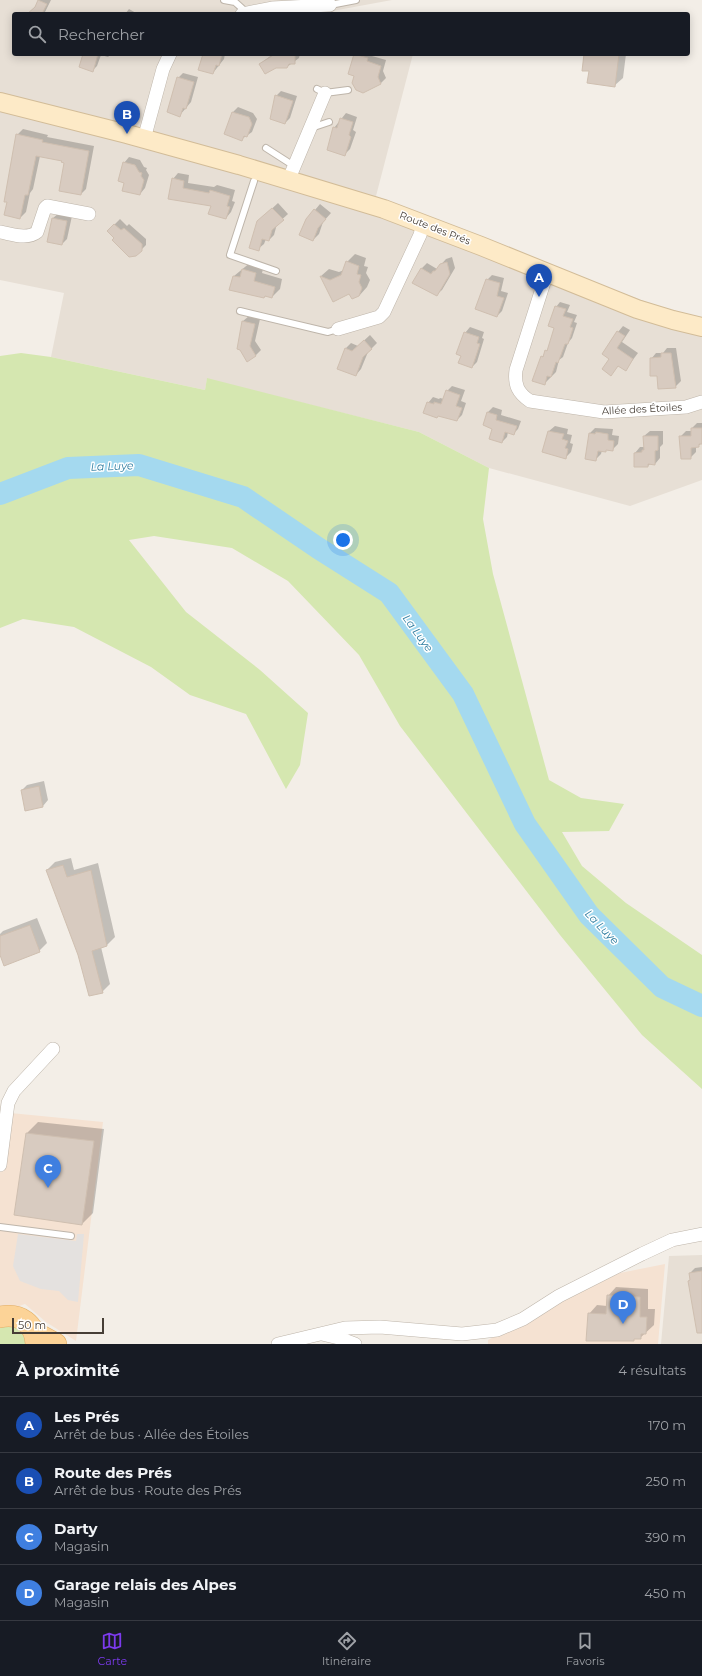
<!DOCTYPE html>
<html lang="fr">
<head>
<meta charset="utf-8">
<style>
  :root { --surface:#171b24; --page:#20242c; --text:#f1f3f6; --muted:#9ea1a6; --line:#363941; --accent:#7c3aed }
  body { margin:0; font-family:Montserrat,sans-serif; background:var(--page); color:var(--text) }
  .scale { position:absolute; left:12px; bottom:10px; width:92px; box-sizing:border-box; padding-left:4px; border:2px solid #463e36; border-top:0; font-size:11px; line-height:14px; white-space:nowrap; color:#463e36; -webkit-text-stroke:3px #fff; paint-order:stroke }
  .you { position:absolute; left:343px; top:540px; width:14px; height:14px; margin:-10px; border:3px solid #fff; border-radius:50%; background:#1a73e8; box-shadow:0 0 0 6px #1a73e833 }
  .badge { display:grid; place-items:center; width:26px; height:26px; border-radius:50%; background:var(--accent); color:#fff; font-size:13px; font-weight:700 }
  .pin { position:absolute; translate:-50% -33px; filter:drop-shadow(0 1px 2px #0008) }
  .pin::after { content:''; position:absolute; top:21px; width:14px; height:12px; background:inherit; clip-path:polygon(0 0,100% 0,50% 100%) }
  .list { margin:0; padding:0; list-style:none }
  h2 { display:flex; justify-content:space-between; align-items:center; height:52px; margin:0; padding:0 16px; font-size:17px }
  h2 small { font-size:13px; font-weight:400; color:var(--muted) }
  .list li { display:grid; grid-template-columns:26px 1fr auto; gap:12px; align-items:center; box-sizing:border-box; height:56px; padding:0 16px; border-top:1px solid var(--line) }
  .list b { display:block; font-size:15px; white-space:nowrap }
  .list p { margin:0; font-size:13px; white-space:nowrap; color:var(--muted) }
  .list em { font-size:13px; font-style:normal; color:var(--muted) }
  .icon { flex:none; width:22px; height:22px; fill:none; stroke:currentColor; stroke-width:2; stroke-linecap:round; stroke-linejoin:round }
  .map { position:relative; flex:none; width:702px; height:1344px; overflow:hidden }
  .search { position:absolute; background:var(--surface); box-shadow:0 2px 10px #0003; left:12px; right:12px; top:12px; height:44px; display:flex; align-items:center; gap:10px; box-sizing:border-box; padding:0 14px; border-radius:4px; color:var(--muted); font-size:15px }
  .sheet { height:276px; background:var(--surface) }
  nav { display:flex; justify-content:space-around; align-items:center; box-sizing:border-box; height:56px; border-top:1px solid var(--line); background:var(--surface); font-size:11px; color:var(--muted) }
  nav a { display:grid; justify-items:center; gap:2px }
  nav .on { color:var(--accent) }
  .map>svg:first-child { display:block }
  .residential { fill:#e7dfd5 }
  .commercial { fill:#f5e2d2 }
  .green { fill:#d5e7b0 }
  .parking { fill:#e4e1df }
  .shadow { fill:#0003 }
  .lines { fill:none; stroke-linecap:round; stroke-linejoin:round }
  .river { stroke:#a4d9ef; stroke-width:22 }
  .building { fill:#d8cbc0; stroke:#cfbfb0 }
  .lane-casing { stroke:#beb5aa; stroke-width:8 }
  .street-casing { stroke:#beb5aa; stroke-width:14 }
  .secondary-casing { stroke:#d2bc98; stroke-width:20 }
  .primary-casing { stroke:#e1ae67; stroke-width:22 }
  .lane { stroke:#fff; stroke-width:6 }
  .street { stroke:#fff; stroke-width:13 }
  .secondary { stroke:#fdeac7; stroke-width:18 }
  .primary { stroke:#fcd397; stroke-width:21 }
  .labels { text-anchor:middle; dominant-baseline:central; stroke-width:3; stroke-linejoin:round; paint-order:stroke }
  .street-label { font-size:10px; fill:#463e36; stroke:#fff }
  .water-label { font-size:11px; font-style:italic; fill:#2e7da0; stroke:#fff }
</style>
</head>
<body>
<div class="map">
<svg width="702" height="1344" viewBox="0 0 702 1344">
  <rect width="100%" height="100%" fill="#f3eee7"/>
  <path class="residential" d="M 0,0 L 392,0 L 316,14 L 14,14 L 14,54 L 413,54 L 376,196 L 577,276 L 693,319 L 702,320 L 702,480 L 630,506 L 489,468 L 419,432 L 207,379 L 205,390 L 51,357 L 64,293 L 0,280 Z
    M 702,1255 L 702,1344 L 661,1344 L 669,1256 Z"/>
  <path class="commercial" d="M 0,1112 L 103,1122 L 76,1341 L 46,1322 L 25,1304 L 0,1313 Z
    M 665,1264 L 658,1344 L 488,1344 L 488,1340 L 610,1275 Z"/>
  <path class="green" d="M 21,353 L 51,357 L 205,390 L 207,378 L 419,432 L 489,468 L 483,519 L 493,574 L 549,780 L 581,798 L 624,804 L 609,831 L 562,832 L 582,866 L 626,903 L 702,955 L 702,1089 L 642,1035 L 560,935 L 400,726 L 359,655 L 288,581 L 232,548 L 154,536 L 129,540 L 186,612 L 260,670 L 308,713 L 300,765 L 286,789 L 246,714 L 190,695 L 151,667 L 74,627 L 23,619 L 0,628 L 0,356 Z
    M 12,1324 L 24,1332 L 26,1344 L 0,1344 L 0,1325 Z"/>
  <path class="parking" d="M 18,1234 L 76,1241 L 77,1234 L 84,1234 L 78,1302 L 68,1300 L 59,1291 L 41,1289 L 20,1281 L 13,1266 Z"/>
  <path class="shadow" d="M 39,0 L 51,0 L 44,14 L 29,14 L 35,7 Z
    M 129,9 L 136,13 L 136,14 L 125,14 Z
    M 84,54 L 111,54 L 108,57 L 101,55 L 97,66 L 92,71 Z
    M 204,54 L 225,54 L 224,59 L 213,73 Z
    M 273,54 L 300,54 L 299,58 L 287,67 L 260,64 Z
    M 356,54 L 372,54 L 372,56 L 386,60 L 383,71 L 386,78 L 381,83 L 363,92 L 355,76 Z
    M 585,54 L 626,54 L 623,78 L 614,86 L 590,70 Z
    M 183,73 L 198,77 L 191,102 L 180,115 L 178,78 Z
    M 281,91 L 297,96 L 290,118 L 285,123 L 276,96 Z
    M 238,107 L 253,113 L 257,119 L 252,132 L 242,139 L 226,133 L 233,112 Z
    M 346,113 L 357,117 L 353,130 L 356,132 L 350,149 L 345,154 L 334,128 Z
    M 23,129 L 48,135 L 47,137 L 94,146 L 86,189 L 81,194 L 66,162 L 63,160 L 40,156 L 33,189 L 30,193 L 26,212 L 20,218 L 17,135 Z
    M 129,157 L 140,160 L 144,167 L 147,168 L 146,170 L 149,175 L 145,188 L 140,194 L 125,182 L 124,163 Z
    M 178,173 L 189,175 L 188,183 L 214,187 L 217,185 L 235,190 L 232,201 L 235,202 L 231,212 L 226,218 L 212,205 L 169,198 L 173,179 Z
    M 278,203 L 288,214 L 277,224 L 274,235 L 269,240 L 266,239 L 264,244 L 258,249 L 264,216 Z
    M 320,204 L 331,213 L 323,222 L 319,234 L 313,240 L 315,210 Z
    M 59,213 L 72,216 L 67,239 L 62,244 L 48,241 L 53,218 Z
    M 120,219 L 127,226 L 129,224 L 146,239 L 146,245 L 141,250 L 115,238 L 108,231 Z
    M 355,254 L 366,258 L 364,266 L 368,267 L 366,273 L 370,280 L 367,287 L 359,296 L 350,292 L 333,300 L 321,276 L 329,269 L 339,272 L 344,270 L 347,262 Z
    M 452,257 L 455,268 L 442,290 L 436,295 L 421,269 L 427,263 L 437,269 L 446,259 Z
    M 251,262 L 264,265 L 262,273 L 282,279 L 280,289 L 272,297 L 266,296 L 264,297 L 234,276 Z
    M 492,275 L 504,278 L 501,291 L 508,293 L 502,311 L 497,316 L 487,280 Z
    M 560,302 L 570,305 L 567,312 L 577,315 L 574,322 L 577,323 L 572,338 L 568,343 L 563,357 L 559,360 L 556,372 L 544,384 L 542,357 L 549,347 L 555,327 L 556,307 Z
    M 249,316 L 260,319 L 255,341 L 261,350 L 255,356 L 238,348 L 243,321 Z
    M 623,326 L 630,330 L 622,342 L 638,353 L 626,369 L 619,365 L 611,374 L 610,359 L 618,332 Z
    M 470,327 L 484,332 L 482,338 L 484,339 L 477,362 L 472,367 L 462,355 L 465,333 Z
    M 370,335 L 377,343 L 368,352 L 361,369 L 356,375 L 345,349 L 351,343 L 358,346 Z
    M 667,348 L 676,348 L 681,381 L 675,387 L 658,375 L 651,359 L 656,353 L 663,353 Z
    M 452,386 L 465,390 L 461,401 L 466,403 L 462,415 L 457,420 L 428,403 L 433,397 L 439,399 L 440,398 L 444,399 L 447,391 Z
    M 493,407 L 502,410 L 501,415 L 521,421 L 518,429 L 513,434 L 508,432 L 507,437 L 502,442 L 488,412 Z
    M 697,423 L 702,423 L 702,443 L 698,446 L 696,446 L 696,452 L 690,458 L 680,437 L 686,431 L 692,431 L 692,428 Z
    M 555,426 L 568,429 L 567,434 L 572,435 L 570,443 L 573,444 L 571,452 L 565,458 L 549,431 Z
    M 595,428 L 613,429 L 612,435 L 619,436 L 618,444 L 612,450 L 602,450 L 601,454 L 596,459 L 590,433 Z
    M 650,431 L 663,431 L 663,444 L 660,447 L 660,458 L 655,464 L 651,463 L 648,466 L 635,453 L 640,447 L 645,447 L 644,436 Z
    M 44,781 L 48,800 L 43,806 L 22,790 L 27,785 Z
    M 71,858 L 74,870 L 98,863 L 115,937 L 107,945 L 101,947 L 110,984 L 102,992 L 79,955 L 47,870 L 55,862 Z
    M 37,918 L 47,943 L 39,951 L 0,953 L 0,934 L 3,931 Z
    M 38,1122 L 104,1129 L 93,1213 L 82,1224 L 15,1214 L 27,1133 Z
    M 702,1267 L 702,1317 L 689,1281 L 691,1279 L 690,1273 L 695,1268 Z
    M 616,1287 L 648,1289 L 648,1309 L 655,1309 L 654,1325 L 640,1338 L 635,1338 L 589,1314 L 597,1305 L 607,1306 L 608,1296 Z"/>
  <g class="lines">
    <path class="river" d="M 0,494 L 68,468 L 139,465 L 243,497 L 318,548 L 389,593 L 463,694 L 525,824 L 589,915 L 662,987 L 702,1006"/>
  </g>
  <path class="building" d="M 38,0 L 47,4 L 42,14 L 27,14 L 35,7 Z
    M 83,54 L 98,54 L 93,72 L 79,67 Z
    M 203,54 L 222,54 L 219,66 L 216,65 L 213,74 L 198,70 Z
    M 275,54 L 295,54 L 295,64 L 289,64 L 287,68 L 276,68 L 265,74 L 259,64 Z
    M 354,54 L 368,58 L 367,61 L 381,66 L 378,77 L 381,84 L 363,93 L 356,90 L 352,83 L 354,76 L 348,74 Z
    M 584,54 L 619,54 L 615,87 L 587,83 L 589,71 L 582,71 Z
    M 177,77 L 194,82 L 186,109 L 183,108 L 180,117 L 167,112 Z
    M 275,95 L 293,101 L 285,124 L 270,119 Z
    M 232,112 L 249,117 L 252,124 L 247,137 L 244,136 L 242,141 L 224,134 Z
    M 340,118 L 353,122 L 349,135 L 351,137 L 345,156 L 327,150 L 333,127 L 337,128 Z
    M 16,134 L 43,140 L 42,142 L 89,151 L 81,195 L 59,191 L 64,163 L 61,162 L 62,161 L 36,156 L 28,195 L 25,195 L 20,219 L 4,215 L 7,202 L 4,202 Z
    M 123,162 L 135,165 L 139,172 L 142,173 L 141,176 L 144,180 L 140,195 L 122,191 L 124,183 L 118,181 Z
    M 172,178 L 184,181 L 183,188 L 209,193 L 210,190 L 230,196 L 227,206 L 230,207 L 226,219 L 208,214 L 211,206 L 168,199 Z
    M 272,208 L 284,220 L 272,230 L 269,241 L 262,239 L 259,251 L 249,248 L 257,221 Z
    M 314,209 L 326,219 L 318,228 L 313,241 L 299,235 L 306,219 Z
    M 52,218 L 67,221 L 62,245 L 47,242 Z
    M 114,224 L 121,230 L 124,228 L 142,244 L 142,251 L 136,256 L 129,257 L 112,240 L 114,238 L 107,231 Z
    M 346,261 L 359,266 L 357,274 L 361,275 L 359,282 L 362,288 L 359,296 L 352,299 L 349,294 L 333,302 L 320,276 L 330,280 L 341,275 Z
    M 447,262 L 450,274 L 437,296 L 412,283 L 421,268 L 431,274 L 433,271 L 435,271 L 440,264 Z
    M 242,269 L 256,273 L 254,281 L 275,287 L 272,298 L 265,296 L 264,298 L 229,290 L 233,276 L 240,277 Z
    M 486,279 L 500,283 L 497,296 L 504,298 L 497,317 L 475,309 Z
    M 555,306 L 566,309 L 563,316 L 573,319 L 570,327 L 573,328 L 568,344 L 565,344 L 558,363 L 556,362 L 551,377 L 547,376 L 545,385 L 532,381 L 541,356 L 543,357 L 545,350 L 547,351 L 554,328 L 548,326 Z
    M 242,321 L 255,324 L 250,346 L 256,356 L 247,362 L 240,350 L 237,349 Z
    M 617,331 L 625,336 L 617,348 L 633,359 L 626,371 L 618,366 L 611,376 L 602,369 L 609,359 L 602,354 Z
    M 464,332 L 479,337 L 477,343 L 480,344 L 472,368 L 458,363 L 461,356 L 456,354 Z
    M 364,340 L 372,349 L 363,357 L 356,376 L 337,369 L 345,348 L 352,351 Z
    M 661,353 L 671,353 L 676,388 L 658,389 L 657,376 L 650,376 L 650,358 L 661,357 Z
    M 446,390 L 460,395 L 456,406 L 462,408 L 457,421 L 438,416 L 437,418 L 423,413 L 427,402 L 434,404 L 434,402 L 441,404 Z
    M 487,412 L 497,415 L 496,420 L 517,426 L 514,435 L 505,432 L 502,443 L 489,439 L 492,429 L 483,425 Z
    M 691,428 L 702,428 L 702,444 L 699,444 L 699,447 L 691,448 L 691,459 L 681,459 L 679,436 L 691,436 Z
    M 548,431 L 564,434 L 562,439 L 568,441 L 565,448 L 568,449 L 566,459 L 542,452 Z
    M 596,432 L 608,434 L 608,440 L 614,441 L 613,451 L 606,450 L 606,452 L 598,451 L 596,461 L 585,459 L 589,433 L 595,434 Z
    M 643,436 L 658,436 L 658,450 L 655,451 L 655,465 L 648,464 L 648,467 L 634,467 L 634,453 L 642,452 L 642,450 L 644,450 Z
    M 39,786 L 43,807 L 25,811 L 21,790 Z
    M 63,865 L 67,877 L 91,870 L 107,946 L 92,951 L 103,993 L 89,996 L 78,955 L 46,870 Z
    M 30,925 L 40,952 L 4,966 L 0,955 L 0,936 Z
    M 26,1133 L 94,1141 L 82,1225 L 14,1215 Z
    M 702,1271 L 702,1333 L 697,1333 L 688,1281 L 690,1280 L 689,1273 Z
    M 607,1295 L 640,1297 L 640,1317 L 647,1317 L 646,1334 L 641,1334 L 641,1339 L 634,1339 L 634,1341 L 586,1341 L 588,1313 L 606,1314 Z"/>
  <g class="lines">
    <g class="lane-casing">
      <path id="lane" d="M 224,0 L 235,2 L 246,12
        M 330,5 L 356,0
        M 317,89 L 325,93 L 348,90
        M 311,128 L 329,122
        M 266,148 L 294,166
        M 254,181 L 230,255 L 276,271
        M 240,311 L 328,332 L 338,329
        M 0,1227 L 71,1236"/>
    </g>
    <g class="street-casing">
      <path id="street" d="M 242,14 L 272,8 L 330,5 L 326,0
        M 144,139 L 163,69 L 170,54
        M 288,181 L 325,93
        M 0,232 C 12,234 27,240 37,232 L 45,208 L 47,206 L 89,214
        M 547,273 L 516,370 C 514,385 518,393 530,401 L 604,412 L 686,407 L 702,402
        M 338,329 L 379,317 L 384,312 L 420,235 L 423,224
        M 0,1165 L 8,1103 L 14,1091 L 53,1049
        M 322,1334 L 339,1338 L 355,1344
        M 278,1344 L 345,1328 L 380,1327 L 462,1334 L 497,1330 L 523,1319 L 559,1296 L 642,1254 L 672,1240 L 702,1234"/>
    </g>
    <g class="secondary-casing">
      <path id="secondary" d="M 0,102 L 127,134 L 239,165 L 384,209 L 481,246 L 637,309 L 673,320 L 702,327"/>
    </g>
    <g class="primary-casing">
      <path id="primary" d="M 0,1317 C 20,1313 35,1323 36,1344
        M 34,1332 L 56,1344"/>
    </g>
    <use href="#lane" class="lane"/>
    <use href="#street" class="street"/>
    <use href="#secondary" class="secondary"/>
    <use href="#primary" class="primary"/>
  </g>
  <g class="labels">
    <g class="street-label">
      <text transform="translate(435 228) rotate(21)">Route des Prés</text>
      <text transform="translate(642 409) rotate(-3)">Allée des Étoiles</text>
    </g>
    <g class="water-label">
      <text transform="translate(112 466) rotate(-2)">La Luye</text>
      <text transform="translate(418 633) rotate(54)">La Luye</text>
      <text transform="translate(602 927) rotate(46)">La Luye</text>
    </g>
  </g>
</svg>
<div class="scale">50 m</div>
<div class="you"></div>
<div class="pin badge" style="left:539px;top:297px;background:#1a4fb4">A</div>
<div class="pin badge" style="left:127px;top:134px;background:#1a4fb4">B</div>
<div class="pin badge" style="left:48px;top:1188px;background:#3f7fe0">C</div>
<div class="pin badge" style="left:623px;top:1324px;background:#3f7fe0">D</div>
<div class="search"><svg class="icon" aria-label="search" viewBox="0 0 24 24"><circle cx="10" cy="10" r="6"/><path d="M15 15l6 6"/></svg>Rechercher</div>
</div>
<section class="sheet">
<h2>À proximité<small>4 résultats</small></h2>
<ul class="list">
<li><span class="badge" style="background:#1a4fb4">A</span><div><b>Les Prés</b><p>Arrêt de bus · Allée des Étoiles</p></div><em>170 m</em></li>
<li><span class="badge" style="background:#1a4fb4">B</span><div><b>Route des Prés</b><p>Arrêt de bus · Route des Prés</p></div><em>250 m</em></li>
<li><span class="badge" style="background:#3f7fe0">C</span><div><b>Darty</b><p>Magasin</p></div><em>390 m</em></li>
<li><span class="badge" style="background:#3f7fe0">D</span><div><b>Garage relais des Alpes</b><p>Magasin</p></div><em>450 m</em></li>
</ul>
</section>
<nav>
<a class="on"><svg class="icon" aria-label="map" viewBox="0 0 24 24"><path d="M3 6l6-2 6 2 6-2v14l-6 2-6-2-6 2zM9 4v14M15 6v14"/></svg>Carte</a>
<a><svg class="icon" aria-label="directions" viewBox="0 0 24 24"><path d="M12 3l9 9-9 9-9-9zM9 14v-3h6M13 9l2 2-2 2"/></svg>Itinéraire</a>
<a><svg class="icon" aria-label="saved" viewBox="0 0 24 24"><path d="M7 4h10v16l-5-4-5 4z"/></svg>Favoris</a>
</nav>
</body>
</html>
